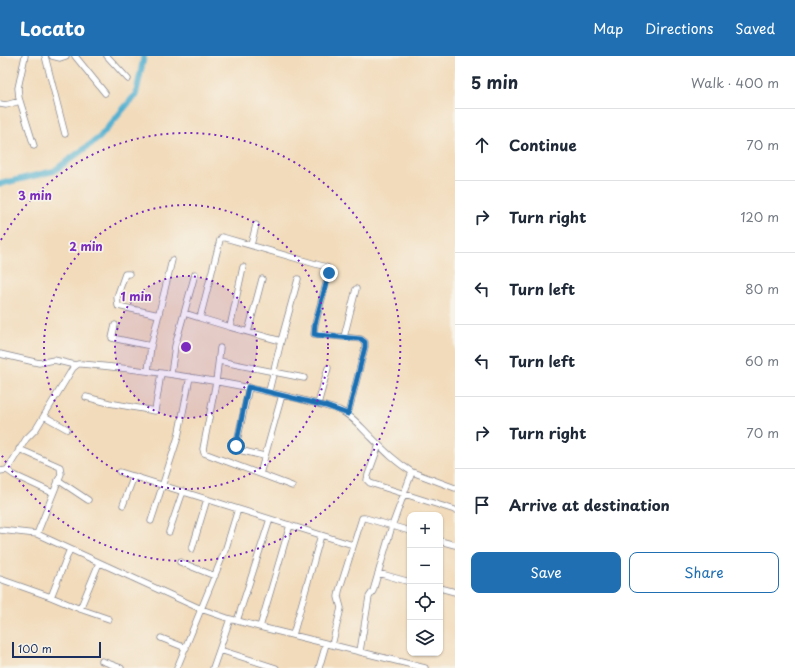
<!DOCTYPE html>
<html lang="en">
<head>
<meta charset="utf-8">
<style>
  :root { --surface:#fff; --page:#f2f2f3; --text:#1f2937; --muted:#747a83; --line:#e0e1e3; --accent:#1f6fb2 }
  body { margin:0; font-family:"Playpen Sans",sans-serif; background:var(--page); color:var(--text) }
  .controls { position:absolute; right:12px; bottom:12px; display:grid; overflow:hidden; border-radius:8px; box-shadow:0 1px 3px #0004 }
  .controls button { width:36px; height:36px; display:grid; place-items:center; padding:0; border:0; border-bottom:1px solid var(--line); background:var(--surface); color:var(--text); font:20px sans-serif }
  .scale { position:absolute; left:12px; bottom:10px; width:89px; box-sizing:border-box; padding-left:4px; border:2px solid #1b2f5e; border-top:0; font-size:11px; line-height:14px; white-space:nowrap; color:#1b2f5e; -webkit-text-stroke:3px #f7f3e8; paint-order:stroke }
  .stop { position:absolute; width:12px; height:12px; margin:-9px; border:3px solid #1f6fb2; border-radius:50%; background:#fff }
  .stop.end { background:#1f6fb2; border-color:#fff; box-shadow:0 1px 4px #0008 }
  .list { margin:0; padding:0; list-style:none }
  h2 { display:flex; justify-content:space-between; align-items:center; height:52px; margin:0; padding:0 16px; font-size:17px }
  h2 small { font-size:13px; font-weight:400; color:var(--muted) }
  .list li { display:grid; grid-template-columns:26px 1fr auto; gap:12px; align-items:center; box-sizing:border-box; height:72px; padding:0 16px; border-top:1px solid var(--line) }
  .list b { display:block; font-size:15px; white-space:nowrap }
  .list em { font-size:13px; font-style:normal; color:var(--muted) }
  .actions { display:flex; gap:8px; padding:12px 16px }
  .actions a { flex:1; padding:9px 0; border:1px solid var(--accent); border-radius:8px; text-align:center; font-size:14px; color:var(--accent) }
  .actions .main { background:var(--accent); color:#fff }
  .icon { flex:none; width:22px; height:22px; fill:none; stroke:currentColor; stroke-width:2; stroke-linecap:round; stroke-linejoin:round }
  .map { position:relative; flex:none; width:455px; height:612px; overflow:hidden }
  header { display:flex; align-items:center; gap:24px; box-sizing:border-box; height:56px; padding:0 20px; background:var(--accent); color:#fff }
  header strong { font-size:19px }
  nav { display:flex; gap:22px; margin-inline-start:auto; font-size:14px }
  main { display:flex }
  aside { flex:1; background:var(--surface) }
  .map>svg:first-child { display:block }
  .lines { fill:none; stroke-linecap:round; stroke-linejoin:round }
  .canal { stroke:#52b1d0; stroke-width:6 }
  .minor-casing { stroke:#86858c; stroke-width:7 }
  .minor { stroke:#fff; stroke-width:5.5 }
  .route { stroke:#1f6fb2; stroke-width:5 }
  .ring { fill:none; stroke:#7b2cbf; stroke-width:2; stroke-dasharray:2 4 }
  .centre { fill:#7b2cbf; stroke:#f7f3e8; stroke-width:2 }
  .ring-label { font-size:12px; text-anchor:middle; font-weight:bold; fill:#7b2cbf; stroke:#f7f3e8; stroke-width:3.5; stroke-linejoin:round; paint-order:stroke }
</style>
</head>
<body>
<header>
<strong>Locato</strong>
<nav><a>Map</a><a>Directions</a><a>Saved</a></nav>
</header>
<main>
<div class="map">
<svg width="455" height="612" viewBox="0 0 455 612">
  <rect width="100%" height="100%" fill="#f7f3e8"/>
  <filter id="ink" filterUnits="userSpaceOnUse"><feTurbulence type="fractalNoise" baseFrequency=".025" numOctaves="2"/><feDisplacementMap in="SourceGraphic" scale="8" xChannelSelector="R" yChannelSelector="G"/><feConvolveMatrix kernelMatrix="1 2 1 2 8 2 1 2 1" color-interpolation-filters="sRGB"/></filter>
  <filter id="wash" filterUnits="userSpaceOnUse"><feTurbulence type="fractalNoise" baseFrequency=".012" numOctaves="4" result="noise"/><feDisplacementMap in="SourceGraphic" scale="16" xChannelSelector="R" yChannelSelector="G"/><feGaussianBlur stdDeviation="0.9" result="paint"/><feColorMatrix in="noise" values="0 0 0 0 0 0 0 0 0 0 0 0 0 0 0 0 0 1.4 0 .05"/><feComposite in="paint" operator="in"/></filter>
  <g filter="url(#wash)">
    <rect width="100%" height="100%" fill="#f2dbbb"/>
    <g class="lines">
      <path class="canal" d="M 0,128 L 54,115 L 99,82 L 136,38 L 144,0"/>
    </g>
  </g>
  <g filter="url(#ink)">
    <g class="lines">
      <g class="minor-casing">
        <path id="minor" d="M 25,0 L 18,32 L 19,42 L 34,90
          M 45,0 L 65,78
          M 52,0 L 60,2 L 66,0
          M 75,0 L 105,37
          M 107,0 L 128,23
          M 0,48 L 6,49 L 20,45
          M 251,189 L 256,169
          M 243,211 L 230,271 L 281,285
          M 129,218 L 125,218 L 117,241 L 118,250 L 159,259
          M 184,257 L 200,262
          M 115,269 L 112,282 L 151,290
          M 230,271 L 200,262 L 220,184 L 222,181 L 326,211 L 329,213 L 329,217 L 315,268 L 314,278 L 361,283 L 365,286 L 365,291 L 348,358
          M 248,276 L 262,223
          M 344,281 L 356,233
          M 220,292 L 216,326 L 203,393 L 204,397 L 292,430
          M 0,298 L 39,307 L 54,304 L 75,309
          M 219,305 L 304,322
          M 148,315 L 151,290 L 172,204
          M 171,318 L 175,290 L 195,218
          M 249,331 L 236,390 L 239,394 L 264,400
          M 269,335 L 281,285 L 298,223
          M 86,341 L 109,347 L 155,355 L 161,317
          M 318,348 L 328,312
          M 44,360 L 67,373
          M 379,389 L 368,419 L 367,424 L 370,427 L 455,454
          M 19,393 L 60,411 L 61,418 L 37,478
          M 7,414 L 14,419 L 53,437
          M 0,415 L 7,414 L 26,383 L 36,373 L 73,312 L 78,308 L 82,308 C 169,316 255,329 339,354 C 351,359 359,369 368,378 C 382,392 395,406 412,416 L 455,432
          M 120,416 L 321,479
          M 260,418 L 282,339
          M 58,424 L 88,444
          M 123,449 L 134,420
          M 151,465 L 178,381 L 190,321
          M 0,474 L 37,478 L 201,553 L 230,563 L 260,571 L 425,612
          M 169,476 L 183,435
          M 440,485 L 455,489
          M 70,493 L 51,541 L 80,553 L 99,507
          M 192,493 L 207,443
          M 180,506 L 215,520
          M 378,517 L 410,526
          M 0,523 L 51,541
          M 440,532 L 455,536
          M 80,553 L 109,563
          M 237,565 L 270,463
          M 260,571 L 290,469
          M 293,579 L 321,479 L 353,489
          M 161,582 L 186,592
          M 332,589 L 341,552 L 338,541 L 339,535 L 362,462 L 365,462 L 410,475
          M 220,594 L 276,612
          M 360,595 L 369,541 L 373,535 L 392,470 L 412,416
          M 102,605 L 121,612
          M 177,612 L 226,492 L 238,453
          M 213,612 L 230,563
          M 319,612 L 326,588"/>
      </g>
      <use href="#minor" class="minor"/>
    </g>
  </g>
  <g class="lines" filter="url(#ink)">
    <path class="route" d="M 236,390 L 248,331 L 326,350 L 348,358 L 365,291 L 365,286 L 361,283 L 318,279 L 314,278 L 315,268 L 329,217"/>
  </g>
  <circle cx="186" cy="291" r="71" fill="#7b2cbf" fill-opacity=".12"/>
  <g class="ring">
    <circle cx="186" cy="291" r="71"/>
    <circle cx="186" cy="291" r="142"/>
    <path d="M1 184A214 214 0 1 1 1 398"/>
  </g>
  <circle cx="186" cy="291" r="6" class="centre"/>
  <g class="ring-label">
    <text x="35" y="144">3 min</text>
    <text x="86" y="195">2 min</text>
    <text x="136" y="245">1 min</text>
  </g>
</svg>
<div class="controls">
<button>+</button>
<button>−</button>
<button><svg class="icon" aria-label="locate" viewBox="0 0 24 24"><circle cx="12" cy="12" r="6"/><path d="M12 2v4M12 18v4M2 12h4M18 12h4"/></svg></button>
<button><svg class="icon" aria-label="layers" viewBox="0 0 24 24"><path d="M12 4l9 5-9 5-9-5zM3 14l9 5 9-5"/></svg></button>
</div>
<div class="scale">100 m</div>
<div class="stop" style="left:236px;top:390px"></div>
<div class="stop end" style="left:329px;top:217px"></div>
</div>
<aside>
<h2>5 min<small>Walk · 400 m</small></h2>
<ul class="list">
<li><svg class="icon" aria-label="ahead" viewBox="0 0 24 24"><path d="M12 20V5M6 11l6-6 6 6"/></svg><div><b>Continue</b></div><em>70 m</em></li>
<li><svg class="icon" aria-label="right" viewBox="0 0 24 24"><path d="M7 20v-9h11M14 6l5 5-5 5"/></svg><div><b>Turn right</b></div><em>120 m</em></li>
<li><svg class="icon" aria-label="left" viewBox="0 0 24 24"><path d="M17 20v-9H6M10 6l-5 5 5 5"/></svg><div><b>Turn left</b></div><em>80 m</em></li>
<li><svg class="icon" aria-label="left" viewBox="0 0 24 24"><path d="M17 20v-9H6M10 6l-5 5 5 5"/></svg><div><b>Turn left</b></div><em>60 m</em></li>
<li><svg class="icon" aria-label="right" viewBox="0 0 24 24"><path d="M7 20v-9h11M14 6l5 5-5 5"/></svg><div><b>Turn right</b></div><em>70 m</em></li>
<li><svg class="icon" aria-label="arrive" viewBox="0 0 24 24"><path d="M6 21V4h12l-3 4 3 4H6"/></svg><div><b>Arrive at destination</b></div></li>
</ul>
<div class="actions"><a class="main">Save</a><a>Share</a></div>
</aside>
</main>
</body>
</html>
